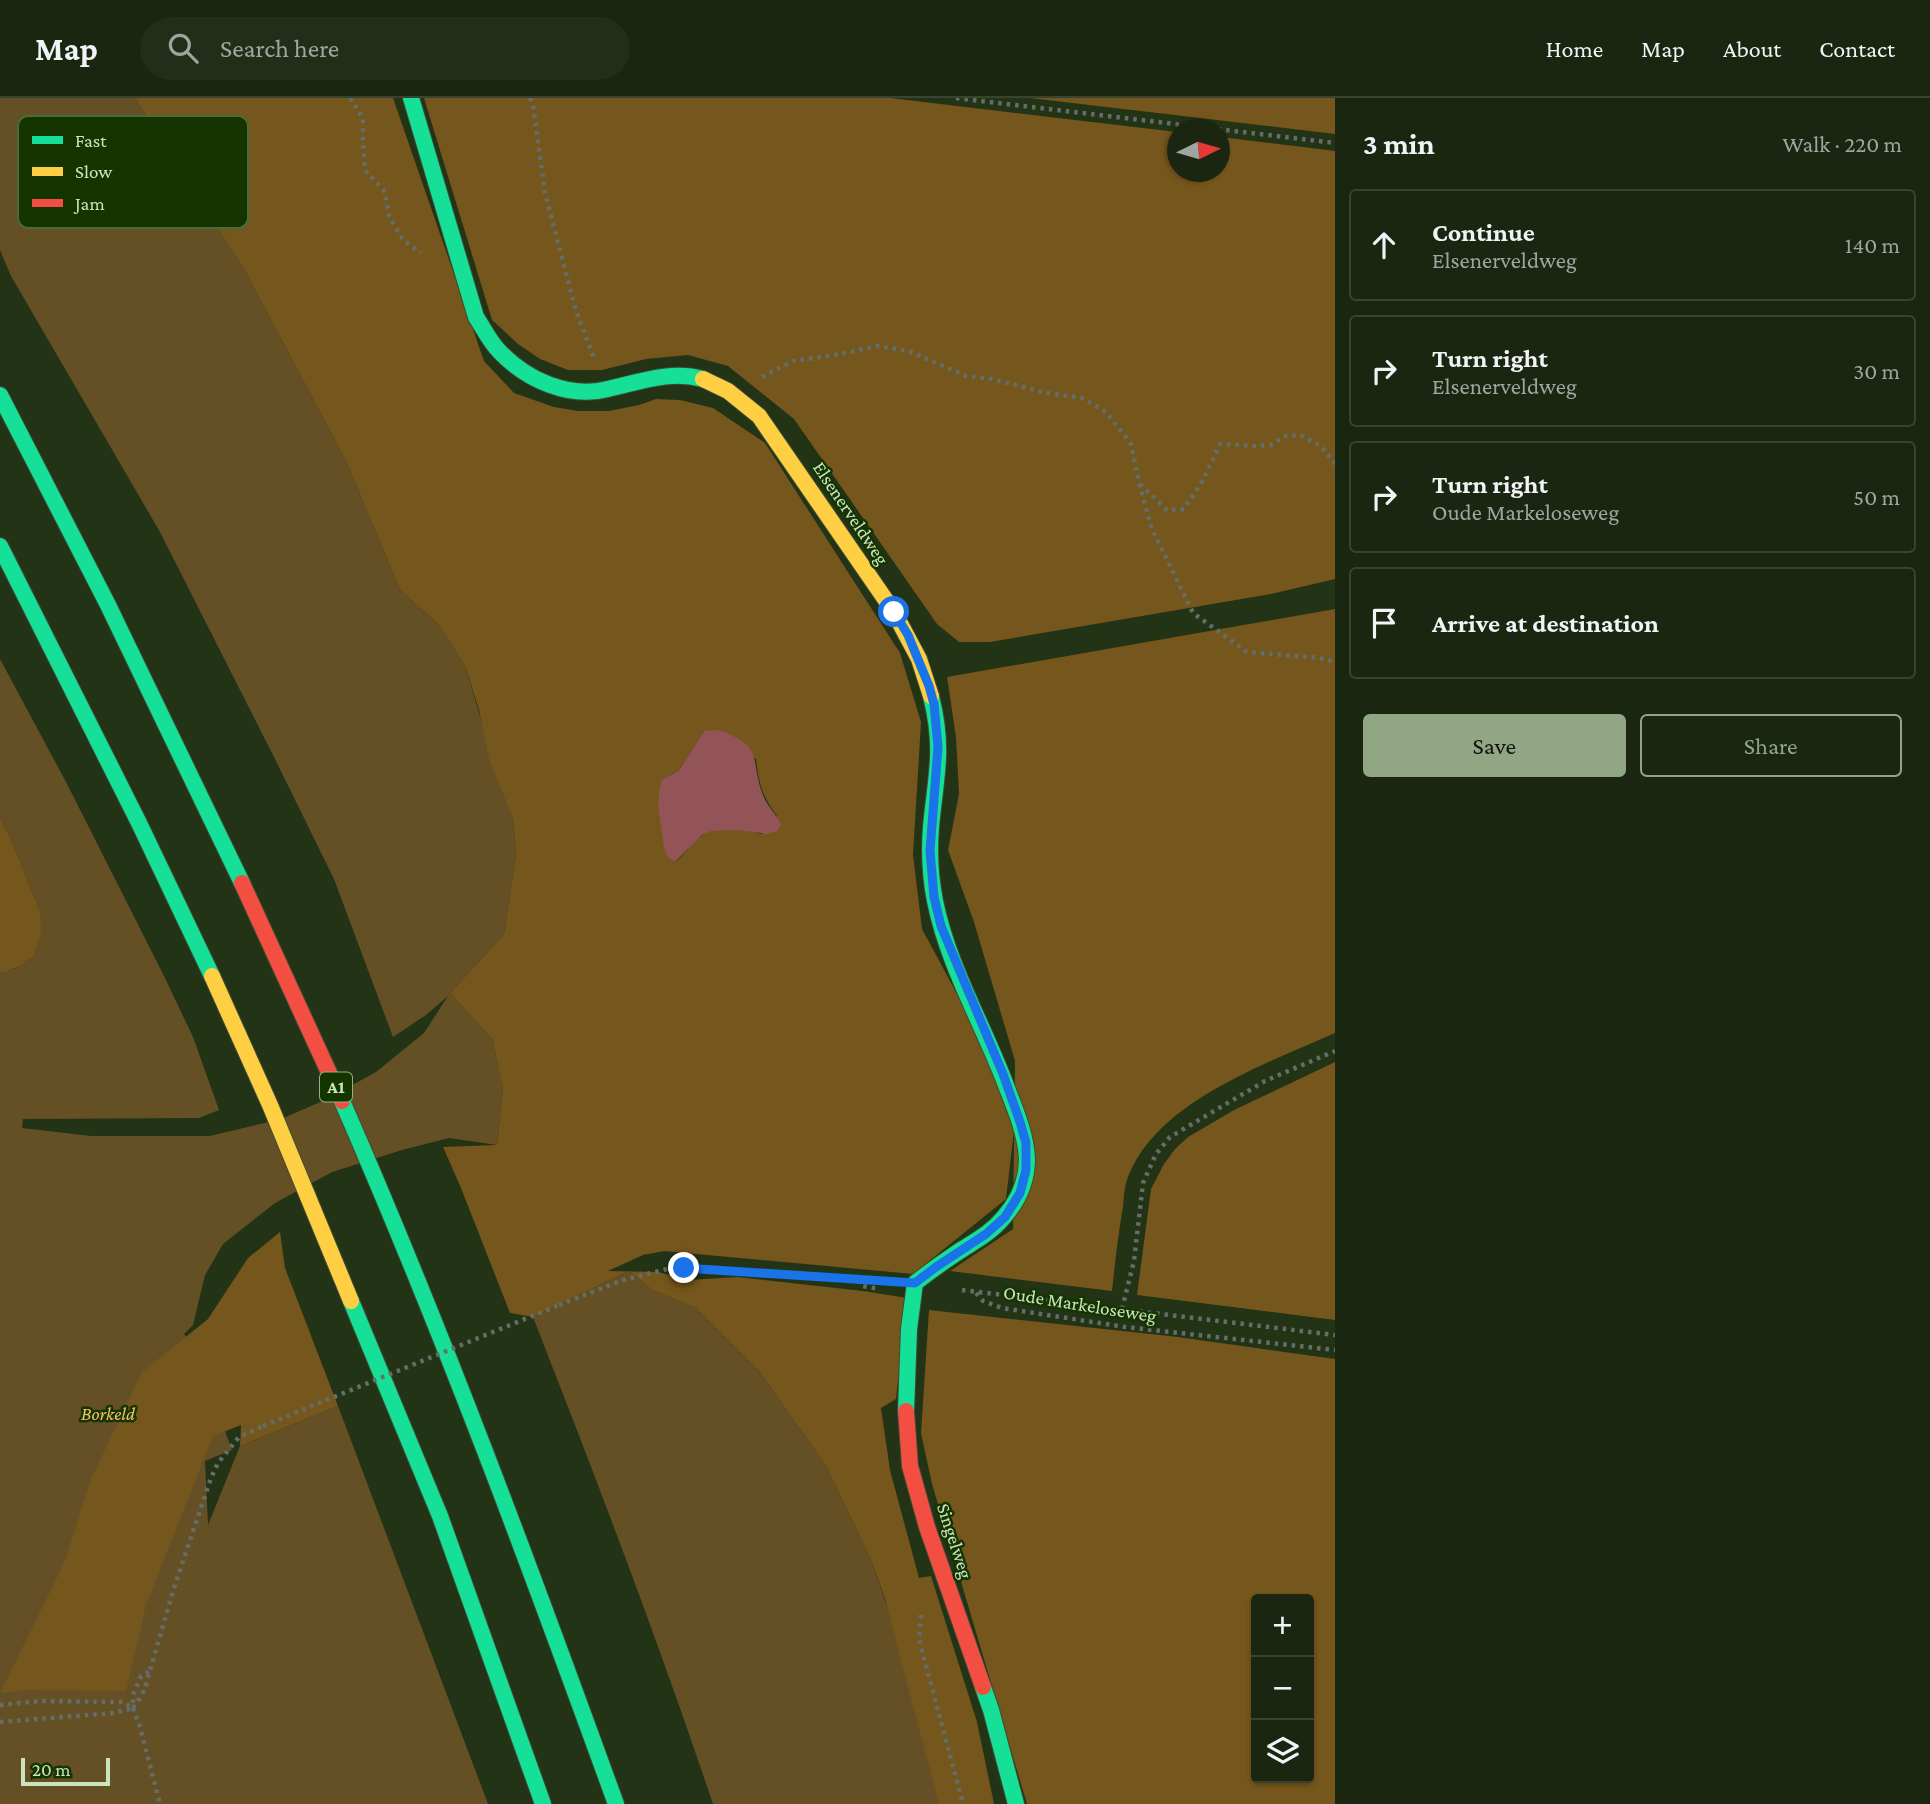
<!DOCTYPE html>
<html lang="en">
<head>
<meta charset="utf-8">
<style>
  :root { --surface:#1a2610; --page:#232e19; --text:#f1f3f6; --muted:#9fa59f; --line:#384330; --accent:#90a684 }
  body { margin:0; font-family:"Crimson Pro",serif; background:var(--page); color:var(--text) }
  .controls { position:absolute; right:21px; bottom:21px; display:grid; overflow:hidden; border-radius:7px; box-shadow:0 2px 5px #0004 }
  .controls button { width:63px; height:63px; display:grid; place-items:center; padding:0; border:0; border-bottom:2px solid var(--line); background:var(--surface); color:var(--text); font:35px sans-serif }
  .compass { position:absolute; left:1167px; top:21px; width:63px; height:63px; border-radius:50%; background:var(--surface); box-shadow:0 2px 5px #0004; rotate:85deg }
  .scale { position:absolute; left:21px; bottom:18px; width:89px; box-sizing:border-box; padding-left:7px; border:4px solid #cbe4c0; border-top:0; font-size:19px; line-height:24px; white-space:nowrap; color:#cbe4c0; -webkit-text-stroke:5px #153500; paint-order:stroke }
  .stop { position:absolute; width:21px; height:21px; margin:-16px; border:5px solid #1a73e8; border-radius:50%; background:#fff }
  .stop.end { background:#1a73e8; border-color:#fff; box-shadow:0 2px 7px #0008 }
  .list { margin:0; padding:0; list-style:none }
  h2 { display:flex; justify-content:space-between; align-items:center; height:91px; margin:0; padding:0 28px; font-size:30px }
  h2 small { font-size:23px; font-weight:400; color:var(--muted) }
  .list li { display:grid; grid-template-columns:46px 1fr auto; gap:21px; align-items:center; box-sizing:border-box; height:112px; margin:0 14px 14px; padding:0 14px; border:2px solid var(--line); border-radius:7px }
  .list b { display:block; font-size:26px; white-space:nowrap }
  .list p { margin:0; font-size:23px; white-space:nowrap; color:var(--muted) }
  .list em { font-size:23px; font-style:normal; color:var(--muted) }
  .actions { display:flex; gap:14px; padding:21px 28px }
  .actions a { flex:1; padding:16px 0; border:2px solid var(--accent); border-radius:7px; text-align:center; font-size:24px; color:var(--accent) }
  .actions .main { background:var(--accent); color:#111 }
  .icon { flex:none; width:38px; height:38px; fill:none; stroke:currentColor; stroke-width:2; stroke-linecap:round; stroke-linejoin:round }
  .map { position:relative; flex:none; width:1335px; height:1706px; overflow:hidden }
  header { display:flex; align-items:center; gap:42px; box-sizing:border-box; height:98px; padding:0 35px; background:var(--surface); border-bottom:2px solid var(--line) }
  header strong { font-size:33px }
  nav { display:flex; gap:38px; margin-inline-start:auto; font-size:24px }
  .search { width:490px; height:63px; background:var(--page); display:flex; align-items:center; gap:18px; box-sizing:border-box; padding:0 24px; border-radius:38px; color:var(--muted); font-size:26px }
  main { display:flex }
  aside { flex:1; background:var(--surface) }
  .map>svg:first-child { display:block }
  .green { fill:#655026 }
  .forest { fill:#75561c; fill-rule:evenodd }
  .water { fill:#925457 }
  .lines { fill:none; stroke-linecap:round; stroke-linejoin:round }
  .fast-casing { stroke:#3e4d34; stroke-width:18 }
  .slow-casing { stroke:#3e4d34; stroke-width:18 }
  .jam-casing { stroke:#3e4d34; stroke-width:18 }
  .path { stroke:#646e69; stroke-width:4.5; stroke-dasharray:3.5 5; stroke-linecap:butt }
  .fast { stroke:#16e098; stroke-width:16 }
  .slow { stroke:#ffcf43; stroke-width:16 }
  .jam { stroke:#f24e42; stroke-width:16 }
  .path-bridge { stroke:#646e69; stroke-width:4.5; stroke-dasharray:3.5 5; stroke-linecap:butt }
  .route { stroke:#1a73e8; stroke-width:9 }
  .labels { text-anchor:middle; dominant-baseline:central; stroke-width:5; stroke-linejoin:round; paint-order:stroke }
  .shield { fill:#153500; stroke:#94b086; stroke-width:2 }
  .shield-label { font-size:18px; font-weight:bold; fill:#cbe4c0 }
  .street-label { font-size:19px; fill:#cbe4c0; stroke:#153500 }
  .park-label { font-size:19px; font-style:italic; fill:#f9c06b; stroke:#153500 }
  .key { fill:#153500; stroke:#4c6a3a; stroke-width:2 }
  .key-label { font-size:19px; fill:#cbe4c0 }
</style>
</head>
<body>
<header>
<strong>Map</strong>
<div class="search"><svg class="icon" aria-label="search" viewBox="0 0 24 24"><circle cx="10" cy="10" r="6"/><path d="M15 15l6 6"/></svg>Search here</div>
<nav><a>Home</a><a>Map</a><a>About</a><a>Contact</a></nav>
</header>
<main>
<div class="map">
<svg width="1335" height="1706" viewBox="0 0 1335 1706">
  <rect width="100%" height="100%" fill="#223316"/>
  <path class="green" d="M 0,0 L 135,0 L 246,175 L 347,365 L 400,492 L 438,526 L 465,568 L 502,692 L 513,721 L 516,757 L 504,836 L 450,895 L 492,941 L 503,991 L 497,1047 L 449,1040 L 402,1052 L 332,1074 L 275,1105 L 223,1146 L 205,1177 L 193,1227 L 184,1236 L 223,1281 L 225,1333 L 232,1352 L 205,1363 L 208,1427 L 240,1348 L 338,1308 L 488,1706 L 0,1706 L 0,874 C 13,874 24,865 34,858 L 40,813 L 12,743 L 0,720 L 0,561 L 66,684 L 164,878 L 193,939 L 219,1012 L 199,1020 L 23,1021 L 22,1030 L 91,1038 L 210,1038 L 281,1021 L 325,1002 L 376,974 L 424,935 L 448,898 L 426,917 L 393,939 L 334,781 L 275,661 L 160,434 L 11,178 L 0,152 Z
    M 629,1173 L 652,1192 L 696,1210 L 759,1273 L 826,1368 L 872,1464 L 907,1568 L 957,1706 L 713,1706 C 658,1542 596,1380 533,1219 Z"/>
  <path class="forest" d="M 135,0 L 393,0 L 484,263 L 514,295 L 554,309 L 578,313 L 609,313 L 639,307 L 656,301 L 680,302 L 713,310 L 765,345 L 900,555 L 921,624 L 913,757 L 922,831 L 963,907 L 1015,1024 L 1006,1101 L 913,1176 L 664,1153 L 643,1157 L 608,1173 L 658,1174 L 689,1182 L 737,1179 L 863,1193 L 907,1200 L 896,1301 L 881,1310 L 890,1372 L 919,1480 L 931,1478 L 977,1624 L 994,1706 L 939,1706 L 885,1501 L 872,1464 L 826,1368 L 759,1273 L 696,1210 L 652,1192 L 629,1173 L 533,1219 L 510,1215 L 461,1090 L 443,1049 L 497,1047 L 503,991 L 492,941 L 450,895 L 504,836 L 516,757 L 513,721 L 489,661 L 479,612 L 465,568 L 438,526 L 400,492 L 347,365 L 246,175 ZM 704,633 L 756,661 C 759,687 762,697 777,718 L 761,736 C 743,731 715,727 700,739 C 690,747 685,757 675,764 L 669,761 L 670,677 L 679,672 Z
    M 424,0 L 890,0 L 1177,34 L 1178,74 L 1220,74 L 1220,39 L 1335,53 L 1335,481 L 1271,496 L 990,544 L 959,544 L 937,526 L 794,321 L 728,268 L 688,257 L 646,261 L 602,272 L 568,272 L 540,261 L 518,246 L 492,222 Z
    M 1030,0 L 1335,0 L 1335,36 Z
    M 1335,511 L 1335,935 C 1266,966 1154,1004 1127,1082 C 1124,1090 1124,1100 1123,1109 C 1118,1137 1115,1165 1112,1193 L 950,1173 L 1013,1131 L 1015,963 L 974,824 L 948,752 L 959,696 L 956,639 L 947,579 Z
    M 0,720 L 12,743 L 40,813 L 41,833 L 34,858 L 20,868 L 5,874 L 0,874 Z
    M 1335,964 L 1335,1222 L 1137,1197 L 1151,1091 L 1164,1066 L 1175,1051 L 1188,1039 L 1234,1012 Z
    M 280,1134 L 285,1170 L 338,1308 L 240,1348 L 241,1327 L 213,1338 L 146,1507 L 126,1593 L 25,1592 L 0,1595 L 65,1463 L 91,1381 L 142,1274 L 208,1221 L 248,1160 Z
    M 929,1212 L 1178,1239 L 1335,1261 L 1335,1706 L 1027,1706 L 932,1386 L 921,1335 ZM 1256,1501 L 1309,1501 L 1309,1680 L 1256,1680 Z"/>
  <path class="water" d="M 720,632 C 766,650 749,661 763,697 C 767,708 776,716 781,726 L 779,731 L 775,734 L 767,736 L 736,732 L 712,733 L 702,737 L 675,764 L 669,761 L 664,750 L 658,706 L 660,690 L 662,682 L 679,672 L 704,633 Z"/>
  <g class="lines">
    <g class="fast-casing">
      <path id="fast" d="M 411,0 L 476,219 C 484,231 490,244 500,254 C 527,282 569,301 608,291 C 640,284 670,272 703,281
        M 0,297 L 108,507 L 242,785
        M 0,448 L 139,725 L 212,878
        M 342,1003 C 443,1234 530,1469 616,1706
        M 351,1203 L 440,1418 L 543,1706
        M 906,1313 L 909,1231 L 915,1185 C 929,1174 943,1164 958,1154 C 975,1143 991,1135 1004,1119 C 1018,1103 1027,1083 1027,1061 C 1026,1037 1016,1013 1007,990 C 984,928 948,868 935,803 C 930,778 929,754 931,729 C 933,706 937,683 938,660 C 939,639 936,618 931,598
        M 983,1589 L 991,1612 L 1016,1706"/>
    </g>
    <g class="slow-casing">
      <path id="slow" d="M 703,281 L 728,293 L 759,318 L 894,514 L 919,561 L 931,598
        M 212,878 L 270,1007 L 351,1203"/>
    </g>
    <g class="jam-casing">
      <path id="jam" d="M 242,785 L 342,1003
        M 906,1313 L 910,1368 L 927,1429 L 983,1589"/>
    </g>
    <path class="path" d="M 350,0 L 363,20 L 363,44 L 365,72 L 385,94 L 389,118 L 403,142 L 421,155
      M 530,0 L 533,7 L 545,95 L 576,213 L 594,260
      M 956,0 L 1335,45
      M 762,279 L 793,263 L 835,257 L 878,248 L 909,253 L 966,278 L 992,281 L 1047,295 L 1082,300 L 1106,314 L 1131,346 L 1139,385 L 1152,431 L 1193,515 L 1247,554 L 1320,560 L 1335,564
      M 1140,386 L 1167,412 L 1184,411 L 1203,382 L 1220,346 L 1257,348 L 1271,347 L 1285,338 L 1300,337 L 1321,348 L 1335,366
      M 858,1182 L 862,1188 L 880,1191
      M 962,1192 L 1335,1237
      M 976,1195 L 983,1203 L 1002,1210 L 1125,1229 L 1335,1252
      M 559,1207 L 623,1182 L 667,1171 L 719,1171 L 884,1183
      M 1122,1211 L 1134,1163 L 1143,1085 L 1156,1056 L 1170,1039 L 1265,983 L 1335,953
      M 921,1517 L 919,1541 L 963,1706
      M 149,1574 L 141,1578 L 133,1597 L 133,1610 L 140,1629 L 160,1706
      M 0,1607 L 40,1603 L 124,1604 L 132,1610
      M 133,1610 L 141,1599 L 145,1590 L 173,1493 L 211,1380 L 218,1365 L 239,1339 L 263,1328
      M 0,1624 L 113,1615 L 133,1610"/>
    <use href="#fast" class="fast"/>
    <use href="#slow" class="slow"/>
    <use href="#jam" class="jam"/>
    <path class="path-bridge" d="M 263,1328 L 559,1207"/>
  </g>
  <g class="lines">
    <path class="route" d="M 684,1170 L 915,1185 L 936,1169 L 986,1136 L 1005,1119 L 1020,1095 L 1026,1072 L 1026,1045 L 1020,1024 L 1003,976 L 941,828 L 934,799 L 930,753 L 938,649 L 934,606 L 929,588 L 908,537 L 894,514"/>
  </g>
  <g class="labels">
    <rect class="shield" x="320" y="974.5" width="32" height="29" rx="5"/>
    <g class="shield-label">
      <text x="336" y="989">A1</text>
    </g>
    <g class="street-label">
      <text transform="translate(851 415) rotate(56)">Elsenerveldweg</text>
      <text transform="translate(1080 1206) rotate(9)">Oude Markeloseweg</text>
      <text transform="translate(955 1443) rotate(72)">Singelweg</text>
    </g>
    <g class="park-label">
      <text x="108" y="1315">Borkeld</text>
    </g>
  </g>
  <rect x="18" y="18" width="230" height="112" rx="10" class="key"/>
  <rect x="32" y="38" width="31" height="8" fill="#16e098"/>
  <rect x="32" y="69" width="31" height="9" fill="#ffcf43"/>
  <rect x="32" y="101" width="31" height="8" fill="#f24e42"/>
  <g class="key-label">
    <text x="75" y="49">Fast</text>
    <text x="75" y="80">Slow</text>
    <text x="75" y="112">Jam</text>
  </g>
</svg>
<div class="controls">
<button>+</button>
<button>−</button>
<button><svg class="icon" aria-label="layers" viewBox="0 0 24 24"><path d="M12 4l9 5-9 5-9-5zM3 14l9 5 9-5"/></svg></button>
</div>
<svg class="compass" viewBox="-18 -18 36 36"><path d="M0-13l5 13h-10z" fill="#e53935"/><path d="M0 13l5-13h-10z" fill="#9fa59f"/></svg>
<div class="scale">20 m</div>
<div class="stop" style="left:894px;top:514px"></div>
<div class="stop end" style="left:684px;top:1170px"></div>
</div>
<aside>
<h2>3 min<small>Walk · 220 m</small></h2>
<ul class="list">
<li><svg class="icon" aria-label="ahead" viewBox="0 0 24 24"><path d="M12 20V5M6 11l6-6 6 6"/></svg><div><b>Continue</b><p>Elsenerveldweg</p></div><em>140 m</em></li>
<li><svg class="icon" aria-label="right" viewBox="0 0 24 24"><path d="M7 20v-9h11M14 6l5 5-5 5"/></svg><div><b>Turn right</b><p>Elsenerveldweg</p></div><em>30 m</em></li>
<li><svg class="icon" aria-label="right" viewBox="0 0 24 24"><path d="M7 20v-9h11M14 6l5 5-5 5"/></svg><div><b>Turn right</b><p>Oude Markeloseweg</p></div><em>50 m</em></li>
<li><svg class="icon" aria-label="arrive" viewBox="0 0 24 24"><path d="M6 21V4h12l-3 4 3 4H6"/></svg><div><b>Arrive at destination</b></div></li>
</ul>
<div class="actions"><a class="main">Save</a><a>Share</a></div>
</aside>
</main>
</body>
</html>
